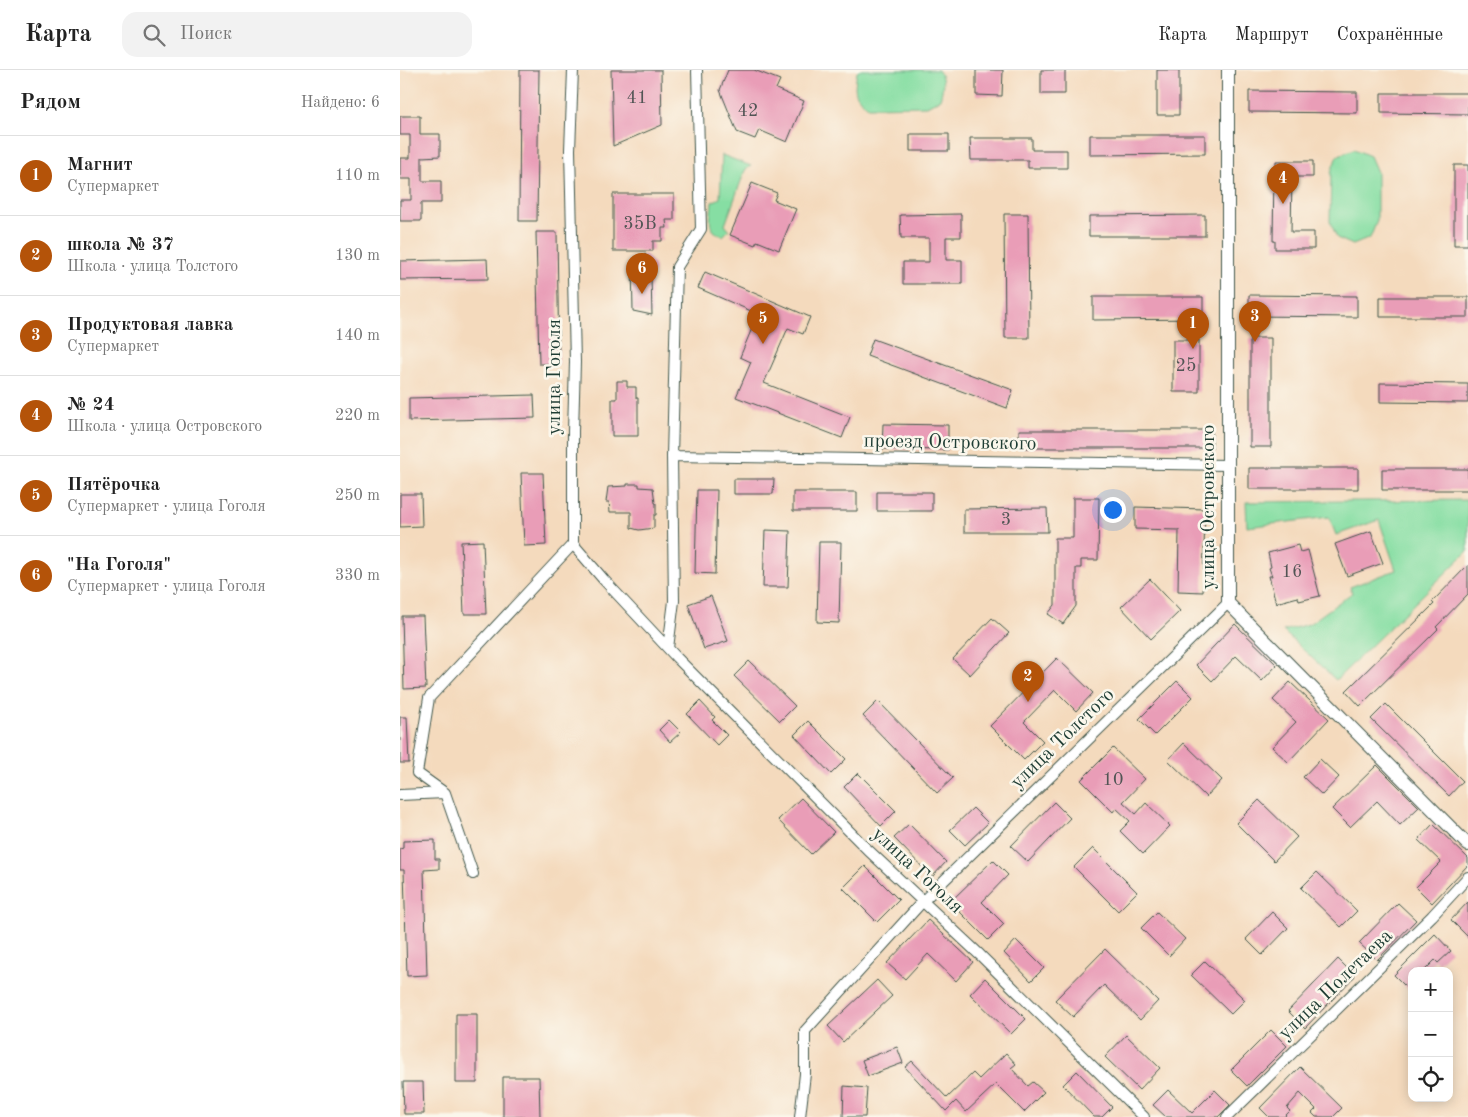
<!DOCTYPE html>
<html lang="ru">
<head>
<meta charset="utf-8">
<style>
  :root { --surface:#fff; --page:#f2f2f2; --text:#222; --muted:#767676; --line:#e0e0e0; --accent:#b45309 }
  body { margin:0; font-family:"Old Standard TT",serif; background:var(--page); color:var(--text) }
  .controls { position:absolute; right:15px; bottom:15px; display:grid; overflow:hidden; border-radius:10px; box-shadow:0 2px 12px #0003 }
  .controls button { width:45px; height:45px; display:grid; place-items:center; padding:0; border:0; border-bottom:1px solid var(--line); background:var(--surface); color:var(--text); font:25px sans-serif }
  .you { position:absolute; left:712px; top:439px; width:18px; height:18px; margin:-12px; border:4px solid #fff; border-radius:50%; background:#1a73e8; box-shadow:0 0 0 8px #1a73e833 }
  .badge { display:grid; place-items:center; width:32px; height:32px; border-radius:50%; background:var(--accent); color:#fff; font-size:16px; font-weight:700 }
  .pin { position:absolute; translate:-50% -41px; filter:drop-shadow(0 1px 2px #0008) }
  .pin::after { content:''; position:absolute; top:26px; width:18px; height:15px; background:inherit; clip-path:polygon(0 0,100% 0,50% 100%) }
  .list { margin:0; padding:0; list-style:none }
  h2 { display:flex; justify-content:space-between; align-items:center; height:65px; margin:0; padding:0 20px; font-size:21px }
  h2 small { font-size:16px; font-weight:400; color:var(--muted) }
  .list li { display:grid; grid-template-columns:32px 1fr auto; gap:15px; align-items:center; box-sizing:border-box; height:80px; padding:0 20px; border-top:1px solid var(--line) }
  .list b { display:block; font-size:19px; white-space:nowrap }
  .list p { margin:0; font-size:16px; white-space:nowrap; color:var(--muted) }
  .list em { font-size:16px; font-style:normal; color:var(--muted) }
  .icon { flex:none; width:28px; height:28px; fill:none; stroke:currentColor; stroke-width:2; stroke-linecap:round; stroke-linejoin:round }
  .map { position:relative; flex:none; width:1068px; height:1047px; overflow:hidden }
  header { display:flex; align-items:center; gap:30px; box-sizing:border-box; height:70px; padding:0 25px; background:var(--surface); border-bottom:1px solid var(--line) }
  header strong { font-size:24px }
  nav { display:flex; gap:28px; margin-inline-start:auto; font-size:18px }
  .search { width:350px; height:45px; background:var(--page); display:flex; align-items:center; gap:12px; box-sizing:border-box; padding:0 18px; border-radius:15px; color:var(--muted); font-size:19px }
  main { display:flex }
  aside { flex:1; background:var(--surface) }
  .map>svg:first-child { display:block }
  .green { fill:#86dea3; stroke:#528e6c }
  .building { fill:#e99db7 }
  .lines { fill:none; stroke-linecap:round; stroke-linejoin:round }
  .minor-casing { stroke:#3f5549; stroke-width:12 }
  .tertiary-casing { stroke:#3f5549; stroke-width:14 }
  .minor { stroke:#fff; stroke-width:10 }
  .tertiary { stroke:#fff; stroke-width:12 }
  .labels { text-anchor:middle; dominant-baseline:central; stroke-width:5; stroke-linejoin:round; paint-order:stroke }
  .number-label { font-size:18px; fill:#525555 }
  .street-label { font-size:20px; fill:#1f3d34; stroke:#fbf7ec }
</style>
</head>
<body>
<header>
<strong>Карта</strong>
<div class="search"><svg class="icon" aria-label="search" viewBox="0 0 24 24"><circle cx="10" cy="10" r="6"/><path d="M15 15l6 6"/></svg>Поиск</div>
<nav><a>Карта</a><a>Маршрут</a><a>Сохранённые</a></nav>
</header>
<main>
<aside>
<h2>Рядом<small>Найдено: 6</small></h2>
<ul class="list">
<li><span class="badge">1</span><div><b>Магнит</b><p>Супермаркет</p></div><em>110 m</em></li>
<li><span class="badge">2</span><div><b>школа № 37</b><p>Школа · улица Толстого</p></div><em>130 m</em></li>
<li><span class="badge">3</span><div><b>Продуктовая лавка</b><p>Супермаркет</p></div><em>140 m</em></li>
<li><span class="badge">4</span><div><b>№ 24</b><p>Школа · улица Островского</p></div><em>220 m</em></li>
<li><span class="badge">5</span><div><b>Пятёрочка</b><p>Супермаркет · улица Гоголя</p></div><em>250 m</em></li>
<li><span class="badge">6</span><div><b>&quot;На Гоголя&quot;</b><p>Супермаркет · улица Гоголя</p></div><em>330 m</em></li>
</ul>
</aside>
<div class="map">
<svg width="1068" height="1047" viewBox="0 0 1068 1047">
  <rect width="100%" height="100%" fill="#fbf7ec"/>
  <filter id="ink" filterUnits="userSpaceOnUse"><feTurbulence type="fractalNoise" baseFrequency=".02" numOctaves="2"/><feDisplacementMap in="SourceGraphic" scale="10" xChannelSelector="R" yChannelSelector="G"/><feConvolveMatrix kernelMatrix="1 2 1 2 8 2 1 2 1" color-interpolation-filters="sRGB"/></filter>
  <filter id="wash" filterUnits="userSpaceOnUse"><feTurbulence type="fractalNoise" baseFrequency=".0096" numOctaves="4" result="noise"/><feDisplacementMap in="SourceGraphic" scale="20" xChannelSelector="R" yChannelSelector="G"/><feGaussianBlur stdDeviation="1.12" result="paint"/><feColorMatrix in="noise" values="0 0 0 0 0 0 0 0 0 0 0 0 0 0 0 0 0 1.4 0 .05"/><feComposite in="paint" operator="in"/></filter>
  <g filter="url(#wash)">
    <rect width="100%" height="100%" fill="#f4dabd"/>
    <path class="green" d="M 459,0 L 538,0 C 545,9 543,18 540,29 L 527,36 L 468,37 C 453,24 454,21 457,2 Z
      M 954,79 L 970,86 L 977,102 L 977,151 L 970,168 L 953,175 L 937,168 L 930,151 L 931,102 L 937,86 Z
      M 322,85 L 351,96 L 345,100 L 325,155 L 329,160 L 323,166 C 305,160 311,148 312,132 L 320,128 Z
      M 1068,430 L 1068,481 L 936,610 L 883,561 L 909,554 L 952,523 L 950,517 L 996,500 L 979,450 L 936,465 L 929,447 L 847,457 L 846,432 Z"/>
    <g id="blocks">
      <path class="building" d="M 120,0 L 139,0 L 137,151 L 119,151 Z
        M 211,0 L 261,0 L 262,55 L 213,76 Z
        M 328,0 L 354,0 L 380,10 L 376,19 L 404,31 L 387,72 L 359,60 L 355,69 L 337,62 L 320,20 Z
        M 576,0 L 603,0 L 602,26 L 576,25 Z
        M 641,0 L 665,0 L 665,24 L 641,24 Z
        M 757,0 L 779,0 L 779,45 L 757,45 Z
        M 849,21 L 957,22 L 957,43 L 849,42 Z
        M 981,23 L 1068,23 L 1068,44 L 981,43 Z
        M 0,46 L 20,46 L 20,64 L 40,64 L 40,86 L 22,87 L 22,111 L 41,111 L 41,133 L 21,133 L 21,151 L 0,151 L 0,130 L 11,130 L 11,109 L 0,109 L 0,88 L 10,88 L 10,65 L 0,65 Z
        M 510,64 L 549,64 L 549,81 L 510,81 Z
        M 690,65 L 805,65 L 805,84 L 690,85 Z
        M 570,68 L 632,68 L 632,80 L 667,80 L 667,98 L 628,98 L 628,90 L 571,90 Z
        M 876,91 L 913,91 L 913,107 L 892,107 L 891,162 L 914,162 L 914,179 L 875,179 L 875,171 L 873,171 L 874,100 L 876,100 Z
        M 1054,95 L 1068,95 L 1068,175 L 1054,175 Z
        M 352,113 L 377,123 L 374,130 L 396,139 L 379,180 L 357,171 L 355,175 L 330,165 Z
        M 213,124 L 274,124 L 274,150 L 266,150 L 267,158 L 262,158 L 262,171 L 253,171 L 253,181 L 213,181 Z
        M 561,144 L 561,167 L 546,167 L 546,190 L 562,190 L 562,214 L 503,214 L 503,192 L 529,192 L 529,168 L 501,168 L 500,145 Z
        M 604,144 L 628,144 L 629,268 L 605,268 Z
        M 805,145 L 805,166 L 689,166 L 689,146 Z
        M 136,162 L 157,162 L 159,294 L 139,294 Z
        M 245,184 L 254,194 L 255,200 L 251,207 L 252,245 L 233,241 L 232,194 Z
        M 87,189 L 88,209 L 0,210 L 0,191 Z
        M 305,202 L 410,247 L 403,264 L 388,258 L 364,313 L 450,347 L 442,368 L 336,327 L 351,292 L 340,287 L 358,244 L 298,218 Z
        M 849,225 L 957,226 L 957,247 L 849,246 Z
        M 693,227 L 803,227 L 803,249 L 693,250 Z
        M 980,227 L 1068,227 L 1068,247 L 980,247 Z
        M 850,268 L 871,268 L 871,377 L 850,377 Z
        M 473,269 L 613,320 L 607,338 L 467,286 Z
        M 773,270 L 799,270 L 799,322 L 773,322 Z
        M 217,311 L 227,311 L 227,317 L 236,317 L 236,328 L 238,328 L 238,366 L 212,366 L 212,329 L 217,329 Z
        M 980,313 L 1068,314 L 1068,333 L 980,332 Z
        M 134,325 L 135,348 L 9,351 L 9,328 Z
        M 483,354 L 548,355 L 548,380 L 482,379 Z
        M 619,360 L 812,360 L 812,378 L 619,378 Z
        M 849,398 L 958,398 L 958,419 L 849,419 Z
        M 982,399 L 1068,399 L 1068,420 L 982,420 Z
        M 121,403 L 143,403 L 146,475 L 124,476 Z
        M 334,409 L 374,409 L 373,424 L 334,424 Z
        M 227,414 L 239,414 L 239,417 L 253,418 L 255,433 L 256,433 L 256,445 L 254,445 L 254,458 L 239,460 L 231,458 L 231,442 L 210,442 L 209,432 L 206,432 L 208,417 L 227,416 Z
        M 297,420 L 317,420 L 315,504 L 295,503 Z
        M 393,422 L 457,422 L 457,441 L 393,441 Z
        M 477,422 L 532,422 L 532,441 L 477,441 Z
        M 0,424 L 21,424 L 22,456 L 0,457 Z
        M 673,428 L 699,428 L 698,490 L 681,490 L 681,498 L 676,498 L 676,536 L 663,554 L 648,544 L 655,535 L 655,468 L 673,468 Z
        M 735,437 L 805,439 L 803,522 L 778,521 L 779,460 L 735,459 Z
        M 647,438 L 648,462 L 564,462 L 564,439 Z
        M 365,460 L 390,461 L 388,517 L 363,517 Z
        M 971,461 L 983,493 L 947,506 L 935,474 Z
        M 83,471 L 86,544 L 64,544 L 61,472 Z
        M 419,472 L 441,472 L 439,553 L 417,552 Z
        M 898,475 L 900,482 L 908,480 L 920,526 L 899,531 L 898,527 L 876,533 L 869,506 L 872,506 L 869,498 L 871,497 L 868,483 Z
        M 1068,495 L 1068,524 L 1036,557 L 1038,559 L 960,636 L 946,621 L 1034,534 L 1032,532 Z
        M 750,509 L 780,541 L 751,569 L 721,537 Z
        M 311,526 L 328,571 L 304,579 L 288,534 Z
        M 2,546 L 23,546 L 26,618 L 4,619 Z
        M 592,548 L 609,563 L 570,605 L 553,589 Z
        M 835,554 L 877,595 L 862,611 L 836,586 L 812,611 L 796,595 Z
        M 657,588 L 693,623 L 676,641 L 655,620 L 624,652 L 643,671 L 624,690 L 590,656 Z
        M 349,591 L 395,636 L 380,651 L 334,606 Z
        M 777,611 L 793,627 L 755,665 L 739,649 Z
        M 890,612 L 929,649 L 888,692 L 872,677 L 896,652 L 873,630 Z
        M 300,631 L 315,647 L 312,650 L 327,665 L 317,675 L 287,644 Z
        M 478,631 L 553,708 L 537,723 L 463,646 Z
        M 986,634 L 1063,711 L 1049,726 L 971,649 Z
        M 0,647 L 7,647 L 9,693 L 0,693 Z
        M 269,650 L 281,662 L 270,672 L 259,660 Z
        M 408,651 L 446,689 L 431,704 L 394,665 Z
        M 784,673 L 822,710 L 806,727 L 768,690 Z
        M 713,678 L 745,709 L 723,732 L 736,744 L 746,733 L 770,756 L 743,784 L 720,761 L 730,751 L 716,738 L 713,742 L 681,710 Z
        M 920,689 L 939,707 L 922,725 L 903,707 Z
        M 977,695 L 1019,737 L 1000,755 L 977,731 L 950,757 L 932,739 Z
        M 458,703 L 496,741 L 481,756 L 444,717 Z
        M 401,728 L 434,762 L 411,784 L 378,750 Z
        M 859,730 L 897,767 L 874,791 L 836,753 Z
        M 654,732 L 670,748 L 628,792 L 611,776 Z
        M 573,738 L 588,753 L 565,775 L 550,760 Z
        M 509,754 L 546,792 L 532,807 L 494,768 Z
        M 1033,754 L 1068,788 L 1068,795 L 1032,833 L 1016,817 L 1041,792 L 1018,770 Z
        M 35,770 L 35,789 L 39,789 L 39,799 L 24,800 L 27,905 L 7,906 L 4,800 L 0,800 L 0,779 L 3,778 L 3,771 Z
        M 693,778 L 737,822 L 718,841 L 674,797 Z
        M 593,790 L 608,805 L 582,832 L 604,854 L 588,870 L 550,832 Z
        M 465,796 L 499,830 L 477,852 L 443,818 Z
        M 917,802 L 957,841 L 941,857 L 901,818 Z
        M 1068,832 L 1068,867 L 1051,850 Z
        M 998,833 L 1016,850 L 977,890 L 959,873 Z
        M 757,842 L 785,869 L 769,886 L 741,858 Z
        M 872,842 L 888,858 L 862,885 L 846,869 Z
        M 528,850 L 573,892 L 556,911 L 528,884 L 505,909 L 487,893 Z
        M 1035,864 L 1051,881 L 1038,893 L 1035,890 L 1024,901 L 1012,901 L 1012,923 L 994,905 Z
        M 616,870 L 644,898 L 631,911 L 604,883 Z
        M 705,879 L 758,931 L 740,950 L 704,915 L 673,947 L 655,930 Z
        M 938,889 L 955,906 L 905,958 L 888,941 Z
        M 805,891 L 845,930 L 831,944 L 791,905 Z
        M 585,908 L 626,949 L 611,964 L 570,924 Z
        M 477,910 L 492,926 L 443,972 L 428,956 Z
        M 56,944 L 77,944 L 77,1013 L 56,1013 Z
        M 871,960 L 887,976 L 847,1016 L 831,1000 Z
        M 726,965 L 760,998 L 739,1020 L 705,987 Z
        M 497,977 L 503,993 L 468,1006 L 462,990 Z
        M 606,983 L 616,994 L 611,998 L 628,1016 L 633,1012 L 644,1022 L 624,1042 L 596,1014 L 566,1042 L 556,1031 L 546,1041 L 505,997 L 512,991 L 547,1028 L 573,1003 L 579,1009 Z
        M 900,997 L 942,1038 L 933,1047 L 916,1047 L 912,1043 L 916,1039 L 900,1023 L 887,1038 L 890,1041 L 884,1047 L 869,1047 L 860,1038 Z
        M 677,1001 L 712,1037 L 702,1047 L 694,1047 L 663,1015 Z
        M 103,1007 L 139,1007 L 140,1047 L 103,1047 Z
        M 3,1012 L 23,1012 L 24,1044 L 4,1044 Z
        M 444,1016 L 467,1018 L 465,1047 L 443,1047 Z
        M 768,1020 L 792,1043 L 815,1020 L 830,1035 L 818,1047 L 766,1047 L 753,1035 Z"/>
    </g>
  </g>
  <g filter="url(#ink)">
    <use href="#blocks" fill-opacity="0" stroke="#3f5549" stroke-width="1"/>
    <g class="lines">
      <g class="minor-casing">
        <path id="minor" d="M 173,0 L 170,80 L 175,292 L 173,361 L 173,474 L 204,510 L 277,588 L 468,780 L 580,885 L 744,1047
          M 272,386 L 828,395
          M 268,578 L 274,531 L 272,386 L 277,197 L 301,159 L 297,0
          M 45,723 L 17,703 L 29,628 L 173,474
          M 0,725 L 45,723 L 73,804
          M 400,1047 L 405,1004 L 405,961 L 523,831 L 828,533
          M 827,1047 L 1032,846 L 1068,807"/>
      </g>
      <g class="tertiary-casing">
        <path id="tertiary" d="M 828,0 L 828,533 L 1068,775"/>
      </g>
      <use href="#minor" class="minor"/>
      <use href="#tertiary" class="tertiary"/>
    </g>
  </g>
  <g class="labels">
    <g class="number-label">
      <text x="237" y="28">41</text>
      <text x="348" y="41">42</text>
      <text x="240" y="154">35В</text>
      <text x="786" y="296">25</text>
      <text x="606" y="450">3</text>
      <text x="892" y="502">16</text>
      <text x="713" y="710">10</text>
    </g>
    <g class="street-label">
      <text transform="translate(155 307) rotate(-90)">улица Гоголя</text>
      <text transform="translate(550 373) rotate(1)">проезд Островского</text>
      <text transform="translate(809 437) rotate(-90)">улица Островского</text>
      <text transform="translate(663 669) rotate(-44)">улица Толстого</text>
      <text transform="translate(517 801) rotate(43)">улица Гоголя</text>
      <text transform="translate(936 915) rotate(-44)">улица Полетаева</text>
    </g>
  </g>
</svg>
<div class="controls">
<button>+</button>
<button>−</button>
<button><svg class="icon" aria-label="locate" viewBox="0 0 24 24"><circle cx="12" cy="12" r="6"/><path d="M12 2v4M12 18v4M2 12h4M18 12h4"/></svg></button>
</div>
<div class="you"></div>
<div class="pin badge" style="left:793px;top:279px">1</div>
<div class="pin badge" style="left:628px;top:632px">2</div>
<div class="pin badge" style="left:855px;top:272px">3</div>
<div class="pin badge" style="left:883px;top:134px">4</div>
<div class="pin badge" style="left:363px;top:274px">5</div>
<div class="pin badge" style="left:242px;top:224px">6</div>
</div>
</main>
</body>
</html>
